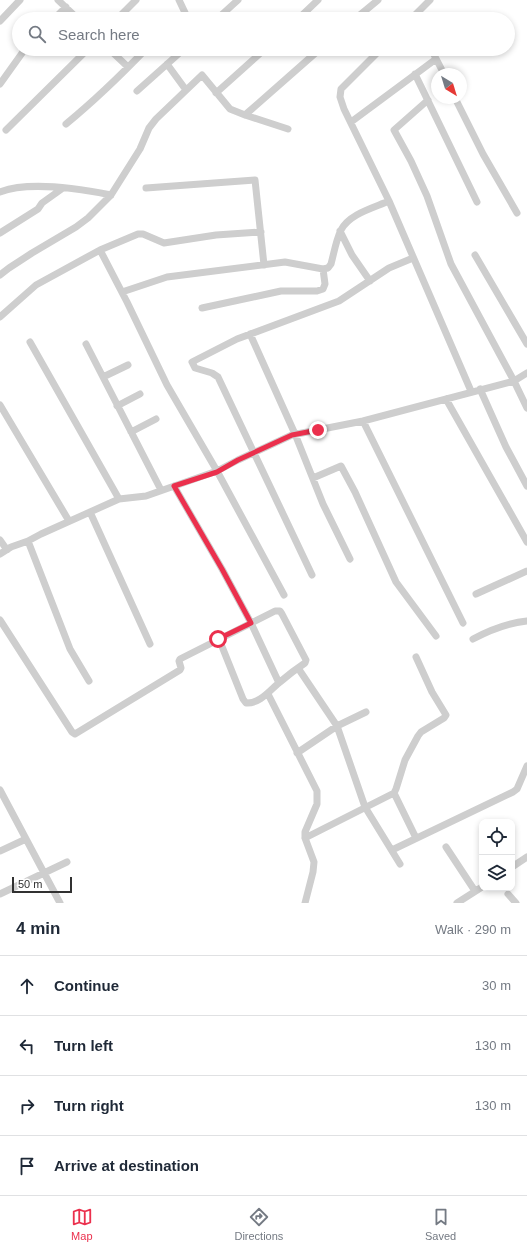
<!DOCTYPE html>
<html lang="en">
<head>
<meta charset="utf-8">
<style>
  :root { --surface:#fff; --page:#f6f6f7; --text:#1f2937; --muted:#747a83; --line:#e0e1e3; --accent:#eb304d }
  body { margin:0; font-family:Helvetica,sans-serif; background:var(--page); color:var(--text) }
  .controls { position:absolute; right:12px; bottom:12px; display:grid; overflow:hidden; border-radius:8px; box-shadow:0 2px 6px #0003 }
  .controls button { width:36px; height:36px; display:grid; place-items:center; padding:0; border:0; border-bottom:1px solid var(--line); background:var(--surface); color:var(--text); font:20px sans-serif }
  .compass { position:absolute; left:431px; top:68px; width:36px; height:36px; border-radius:50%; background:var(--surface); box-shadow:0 2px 6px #0003; rotate:142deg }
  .scale { position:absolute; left:12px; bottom:10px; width:60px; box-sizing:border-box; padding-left:4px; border:2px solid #313131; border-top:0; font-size:11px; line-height:14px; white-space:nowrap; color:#313131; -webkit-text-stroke:3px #fff; paint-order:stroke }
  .stop { position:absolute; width:12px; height:12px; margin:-9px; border:3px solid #eb304d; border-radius:50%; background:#fff }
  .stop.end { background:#eb304d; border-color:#fff; box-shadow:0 1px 4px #0008 }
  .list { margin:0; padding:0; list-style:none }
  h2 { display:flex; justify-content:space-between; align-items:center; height:52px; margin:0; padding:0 16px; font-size:17px }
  h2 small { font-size:13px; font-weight:400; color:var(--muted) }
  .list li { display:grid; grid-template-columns:26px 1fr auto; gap:12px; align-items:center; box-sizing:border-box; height:60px; padding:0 16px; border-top:1px solid var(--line) }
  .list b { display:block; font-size:15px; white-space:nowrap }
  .list em { font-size:13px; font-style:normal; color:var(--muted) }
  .icon { flex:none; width:22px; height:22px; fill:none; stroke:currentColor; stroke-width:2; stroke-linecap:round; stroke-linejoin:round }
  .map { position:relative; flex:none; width:527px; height:903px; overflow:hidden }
  .search { position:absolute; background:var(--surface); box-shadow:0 2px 6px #0003; left:12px; right:12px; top:12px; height:44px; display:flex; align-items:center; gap:10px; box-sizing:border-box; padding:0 14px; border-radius:22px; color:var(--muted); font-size:15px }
  .sheet { height:292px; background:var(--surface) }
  nav { display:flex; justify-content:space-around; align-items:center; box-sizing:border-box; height:56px; border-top:1px solid var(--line); background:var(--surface); font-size:11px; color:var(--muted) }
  nav a { display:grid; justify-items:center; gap:2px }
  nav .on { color:var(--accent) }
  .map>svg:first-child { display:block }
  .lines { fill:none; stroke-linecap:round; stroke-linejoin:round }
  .minor { stroke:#cecece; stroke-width:7 }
  .route { stroke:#eb304d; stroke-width:5 }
</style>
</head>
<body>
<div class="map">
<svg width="527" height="903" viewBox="0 0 527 903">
  <rect width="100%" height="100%" fill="#fff"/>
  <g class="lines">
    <path class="minor" d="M 58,0 L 78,19
      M 179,0 L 188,19
      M 54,19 L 66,7
      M 117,19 L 136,0
      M 217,19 L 238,0
      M 298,19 L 318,0
      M 355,19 L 378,0
      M 411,19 L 430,0
      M 0,21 L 20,0
      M 109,49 L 128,67
      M 381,49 L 341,89 L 340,97 L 344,109 L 389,201 L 471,391
      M 431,49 L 444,74
      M 167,64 L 186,90
      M 415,74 L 477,202
      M 0,84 L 25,49
      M 137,91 L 184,49
      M 216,93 L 265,49
      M 455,98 L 483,154 L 517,213
      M 428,100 L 394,130 L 411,161 L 427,196 L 451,264 L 514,381 L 527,408
      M 245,115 L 320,49
      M 351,122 L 436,59
      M 66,124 C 94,101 121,75 146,49
      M 6,130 L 88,49
      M 146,188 L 255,180 L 264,265
      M 0,192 C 28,181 81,189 111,195
      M 340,231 L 352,255 L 370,281
      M 0,233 L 38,209 L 42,203 L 63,188
      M 100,250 L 127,302 L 167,385 L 217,471 L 284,595
      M 475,255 L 527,344
      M 0,275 L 9,268 L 32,253 L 76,227 L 88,218 L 111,195 L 140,149 L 149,128 L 156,119 L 202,75 L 230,109 L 245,115 L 288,129
      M 122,292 L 167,277 L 285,262 L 323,269 L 328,268 L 331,264 C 334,253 336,240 341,230 C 349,214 373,208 389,201
      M 202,308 L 281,291 L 317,291 L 323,289 L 325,284 L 323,269
      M 0,317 L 36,285 L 100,250 L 138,234 L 143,234 L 164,243 L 216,235 L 261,232
      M 250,334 L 295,434 L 323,504 L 350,559
      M 30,342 L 119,499
      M 86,344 L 161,490
      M 103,377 L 128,365
      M 480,389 L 506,447 L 527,486
      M 446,399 L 527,542
      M 0,405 L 69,521
      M 117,406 L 140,394
      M 363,421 L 463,623
      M 131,432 L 156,419
      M 313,478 L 341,466 L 355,492 L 396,582 L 436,636
      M 174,486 L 222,569 L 251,623 L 279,683
      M 90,512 L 150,644
      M 0,540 L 7,550
      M 28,541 L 70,649 L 89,681
      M 0,554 L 11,547 L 28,541 L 41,534 L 119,499 L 146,496 L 217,471 L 238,460 L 292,435 L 363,421 L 514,381 L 527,373
      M 312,575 L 218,377 L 212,373 L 195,368 L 192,362 L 237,339 L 339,301 L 389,268 L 413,258
      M 476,594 L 527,571
      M 0,620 L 72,732 L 75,734 L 180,670 L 181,668 L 179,661 L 180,659 L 275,611 L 280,611 L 282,614 L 306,660 L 305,663 C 296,669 288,675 280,682 C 270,690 260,704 246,703 L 243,699 L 219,639
      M 473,639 C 490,630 508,623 527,621
      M 298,668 L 337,726 L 365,807 L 400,864
      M 268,694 L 317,791 L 317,804 L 305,832 L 305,838 L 314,862 L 313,872 L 305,903
      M 297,753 L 337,726 L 366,712
      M 0,790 L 60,903
      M 394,793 L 416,838
      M 305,838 L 394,793 L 396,789 L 405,760 L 418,736 L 421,732 L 444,718 L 446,715 L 432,692 L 416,657
      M 446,847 L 475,891
      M 392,850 L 513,792 L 517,789 L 527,766
      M 0,851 L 26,839
      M 512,867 L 527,857
      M 0,894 L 67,862
      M 508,894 L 516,903
      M 457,903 L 482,887"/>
  </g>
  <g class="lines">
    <path class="route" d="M 218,639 L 251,623 L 222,569 L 174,486 L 217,472 L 238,460 L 292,435 L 318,430"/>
  </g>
</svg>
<div class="controls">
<button><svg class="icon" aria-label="locate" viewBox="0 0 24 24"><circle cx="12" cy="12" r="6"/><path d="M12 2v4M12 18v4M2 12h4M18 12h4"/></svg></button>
<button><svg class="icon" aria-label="layers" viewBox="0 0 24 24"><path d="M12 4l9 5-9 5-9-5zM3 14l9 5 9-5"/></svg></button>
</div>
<svg class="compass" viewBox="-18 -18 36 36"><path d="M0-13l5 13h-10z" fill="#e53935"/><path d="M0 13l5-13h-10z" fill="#747a83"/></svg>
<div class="scale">50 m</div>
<div class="stop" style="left:218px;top:639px"></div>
<div class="stop end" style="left:318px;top:430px"></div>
<div class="search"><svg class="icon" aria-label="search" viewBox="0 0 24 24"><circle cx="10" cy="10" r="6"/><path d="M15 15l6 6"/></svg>Search here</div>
</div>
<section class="sheet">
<h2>4 min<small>Walk · 290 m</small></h2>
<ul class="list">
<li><svg class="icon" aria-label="ahead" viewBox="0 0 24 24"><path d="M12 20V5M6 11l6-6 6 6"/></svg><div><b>Continue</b></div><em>30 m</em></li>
<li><svg class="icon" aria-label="left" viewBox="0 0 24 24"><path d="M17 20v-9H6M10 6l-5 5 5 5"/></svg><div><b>Turn left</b></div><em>130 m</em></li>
<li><svg class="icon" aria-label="right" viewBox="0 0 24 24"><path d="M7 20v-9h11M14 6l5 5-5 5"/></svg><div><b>Turn right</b></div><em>130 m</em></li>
<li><svg class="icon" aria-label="arrive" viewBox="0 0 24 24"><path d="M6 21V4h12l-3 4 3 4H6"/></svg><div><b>Arrive at destination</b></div></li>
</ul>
</section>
<nav>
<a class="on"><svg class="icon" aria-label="map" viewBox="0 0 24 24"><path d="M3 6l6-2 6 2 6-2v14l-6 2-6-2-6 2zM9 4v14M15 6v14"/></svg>Map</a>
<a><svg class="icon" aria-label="directions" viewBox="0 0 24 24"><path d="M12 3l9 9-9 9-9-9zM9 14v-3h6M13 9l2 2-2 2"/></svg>Directions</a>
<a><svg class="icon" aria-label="saved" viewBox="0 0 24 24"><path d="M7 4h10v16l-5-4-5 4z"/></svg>Saved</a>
</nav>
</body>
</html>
